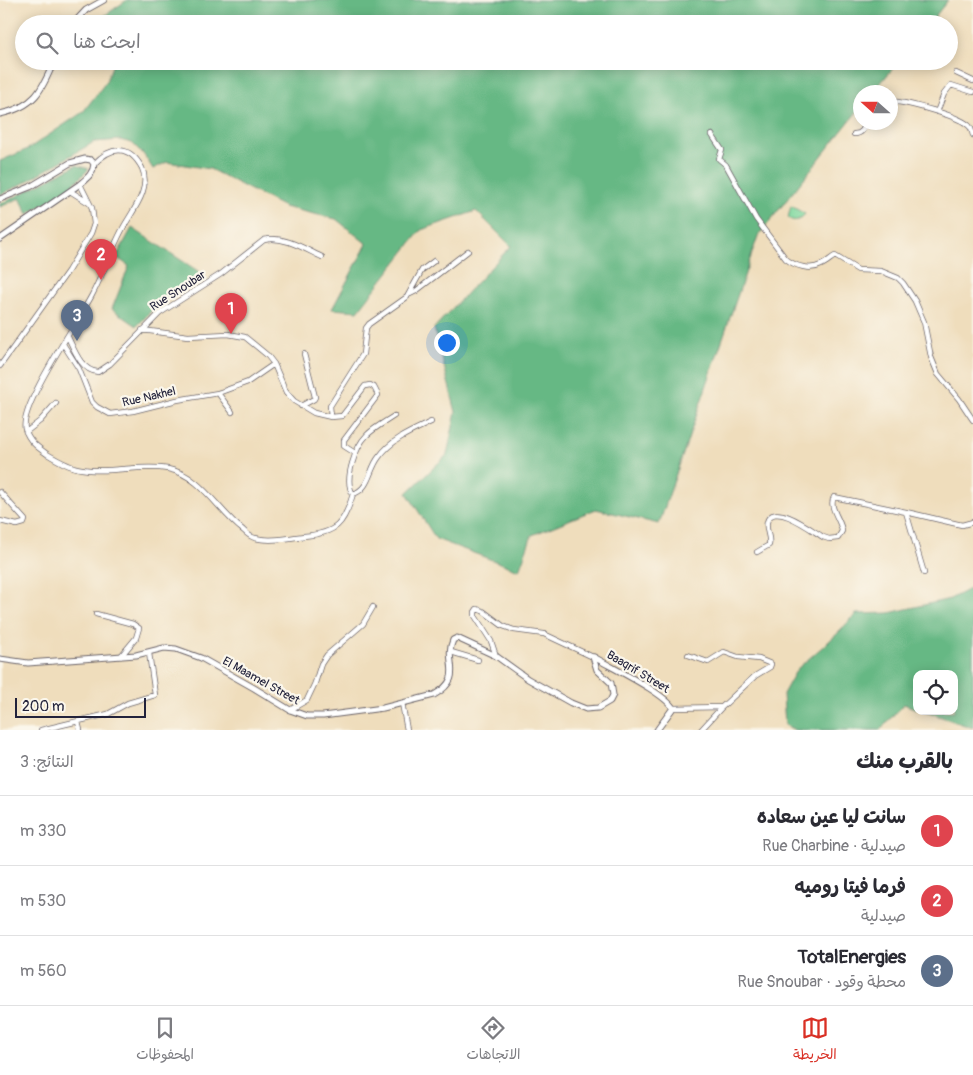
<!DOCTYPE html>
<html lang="ar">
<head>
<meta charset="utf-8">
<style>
  :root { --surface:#fff; --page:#f2f2f3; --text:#2b2b33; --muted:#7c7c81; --line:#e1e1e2; --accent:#d93025 }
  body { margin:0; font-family:Pangolin,"Playpen Sans Arabic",sans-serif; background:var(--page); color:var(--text); direction:rtl }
  .controls { position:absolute; right:15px; bottom:15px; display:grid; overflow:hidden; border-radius:10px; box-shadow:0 2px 12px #0003 }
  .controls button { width:45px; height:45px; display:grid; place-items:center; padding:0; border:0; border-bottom:1px solid var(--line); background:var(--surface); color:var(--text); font:25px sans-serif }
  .compass { position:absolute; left:853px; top:85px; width:45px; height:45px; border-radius:50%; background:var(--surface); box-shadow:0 2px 12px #0003; rotate:291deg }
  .scale { position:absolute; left:15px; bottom:12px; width:131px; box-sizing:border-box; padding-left:5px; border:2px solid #22223b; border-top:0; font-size:14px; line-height:18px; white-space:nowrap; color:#22223b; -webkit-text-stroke:4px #fbf7ec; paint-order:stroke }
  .you { position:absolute; left:446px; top:342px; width:18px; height:18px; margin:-12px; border:4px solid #fff; border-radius:50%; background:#1a73e8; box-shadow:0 0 0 8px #1a73e833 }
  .badge { display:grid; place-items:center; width:32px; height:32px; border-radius:50%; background:var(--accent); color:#fff; font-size:16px; font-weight:700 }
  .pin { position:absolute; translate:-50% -41px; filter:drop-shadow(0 1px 2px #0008) }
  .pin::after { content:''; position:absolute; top:26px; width:18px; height:15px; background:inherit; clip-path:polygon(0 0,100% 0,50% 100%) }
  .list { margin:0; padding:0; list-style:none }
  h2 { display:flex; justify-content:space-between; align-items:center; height:65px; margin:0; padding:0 20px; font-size:21px }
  h2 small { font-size:16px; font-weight:400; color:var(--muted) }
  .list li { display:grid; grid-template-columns:32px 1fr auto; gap:15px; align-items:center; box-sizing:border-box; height:70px; padding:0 20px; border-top:1px solid var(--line) }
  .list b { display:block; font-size:19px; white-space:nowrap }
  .list p { margin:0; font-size:16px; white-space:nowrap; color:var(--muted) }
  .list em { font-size:16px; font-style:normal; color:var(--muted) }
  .icon { flex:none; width:28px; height:28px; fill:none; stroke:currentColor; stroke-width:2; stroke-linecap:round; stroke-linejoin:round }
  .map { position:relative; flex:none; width:973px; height:730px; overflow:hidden; direction:ltr }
  .search { position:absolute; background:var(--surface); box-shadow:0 2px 12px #0003; left:15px; right:15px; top:15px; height:55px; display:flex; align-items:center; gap:12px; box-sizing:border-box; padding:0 18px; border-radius:28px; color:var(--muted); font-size:19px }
  .sheet { height:275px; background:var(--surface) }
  nav { display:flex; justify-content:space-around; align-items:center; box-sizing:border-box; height:70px; border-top:1px solid var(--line); background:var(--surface); font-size:14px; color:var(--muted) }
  nav a { display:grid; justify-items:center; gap:2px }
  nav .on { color:var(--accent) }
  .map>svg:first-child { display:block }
  .green { fill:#7ed79d; stroke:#507c6c }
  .forest { fill:#66b884; stroke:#446d60 }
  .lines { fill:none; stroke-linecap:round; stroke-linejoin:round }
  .minor-casing { stroke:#6a6368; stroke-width:6 }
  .tertiary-casing { stroke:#6a6368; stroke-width:7 }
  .minor { stroke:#fff; stroke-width:4.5 }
  .tertiary { stroke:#fff; stroke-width:5 }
  .labels { text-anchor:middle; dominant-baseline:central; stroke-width:4.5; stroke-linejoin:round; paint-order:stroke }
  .street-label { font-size:12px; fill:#22223b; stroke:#fbf7ec }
</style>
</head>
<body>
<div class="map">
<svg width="973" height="730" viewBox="0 0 973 730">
  <rect width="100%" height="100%" fill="#fbf7ec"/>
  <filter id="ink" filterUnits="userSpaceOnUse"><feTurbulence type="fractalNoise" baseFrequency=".02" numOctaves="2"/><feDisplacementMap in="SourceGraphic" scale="10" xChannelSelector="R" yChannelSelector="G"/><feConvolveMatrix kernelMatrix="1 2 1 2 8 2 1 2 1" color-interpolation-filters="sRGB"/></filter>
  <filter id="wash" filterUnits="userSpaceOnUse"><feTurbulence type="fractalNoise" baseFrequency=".0096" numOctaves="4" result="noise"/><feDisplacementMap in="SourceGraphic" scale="20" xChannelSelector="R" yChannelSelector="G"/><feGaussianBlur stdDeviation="1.12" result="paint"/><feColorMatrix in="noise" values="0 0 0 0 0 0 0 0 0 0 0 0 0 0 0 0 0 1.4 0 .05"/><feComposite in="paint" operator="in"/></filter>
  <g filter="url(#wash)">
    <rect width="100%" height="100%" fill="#efddbc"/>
    <path class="green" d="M 791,206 L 805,214 C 800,220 795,223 788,218 Z"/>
    <path class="forest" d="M 127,0 L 948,0 L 929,24 L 100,24 L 97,21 Z
      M 114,61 L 899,61 L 873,92 L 860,92 L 860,108 L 758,236 L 659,524 L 596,509 L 532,535 L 519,570 L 436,539 L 407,493 L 447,455 L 456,412 L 434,328 L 511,246 L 476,211 L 421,230 L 358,311 L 332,309 L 367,244 L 336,219 L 284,207 L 210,169 L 167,162 L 153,169 L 144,155 L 132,143 L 120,140 L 94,142 L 24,183 L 0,195 L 0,161 L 28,149 L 83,112 L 106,82 Z
      M 76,165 L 89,169 L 66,191 L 28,214 L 20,198 L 0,207 L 0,203 L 7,201 Z
      M 132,228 L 204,275 L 155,307 L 137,326 L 112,309 L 129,266 L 116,257 Z
      M 973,587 L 973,728 L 925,711 L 954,711 L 954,674 L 917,674 L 917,709 L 904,704 L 880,730 L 795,730 L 785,725 L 783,694 L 797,669 L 836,635 L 856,614 L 889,613 L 950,599 Z"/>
  </g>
  <g filter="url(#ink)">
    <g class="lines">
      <g class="minor-casing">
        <path id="minor" d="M 956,73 L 973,81
          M 890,101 C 905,102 962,116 970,127 C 972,129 972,133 973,135
          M 937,112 L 944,94 L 951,85 L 973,92
          M 854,134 C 862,134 864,129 866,122
          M 712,135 L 722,150 L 719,159 L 726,165 L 756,219 L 786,259 C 795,266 810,271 821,265 C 826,263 830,259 835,256 L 858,270 L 881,271 L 898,278 L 903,283 L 915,301 L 924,322 L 931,357 L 938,374 L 959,399 L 973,420
          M 94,164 C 111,146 129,144 142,168 C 152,190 131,212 122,230 C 111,251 103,274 92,295 C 79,320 19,406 25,429 C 29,441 37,447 47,454 C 57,460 70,468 82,469 C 110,474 138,464 168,469 C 201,475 218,511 243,530 C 246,533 250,537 255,538 C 270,542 289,538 304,536 C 337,533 344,524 353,494 C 343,480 356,446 367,435 C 375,427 385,422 394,416
          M 70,191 L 89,203
          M 410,294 L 416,291 L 468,251
          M 142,330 L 188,336 L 228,334 L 245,337 L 267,355 L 274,364 L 286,392 L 294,401 L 314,413 L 331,417 L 342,416 L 365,386 L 370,385 L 374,387 L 378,395 L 344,440 L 344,446 L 355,453
          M 68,337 C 74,349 81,371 98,372 L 110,364 L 160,313 L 221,274 L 264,240 C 283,235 305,249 322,257
          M 63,344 L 79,369 L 92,402 L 97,407 L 110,414 L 133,411 L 177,400 L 218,393 L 248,382 L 274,364
          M 0,366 L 68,271 L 91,233 L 94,224 L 92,208 L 80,184
          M 218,393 L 232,412
          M 301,406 L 314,399 L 315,397 L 304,354
          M 331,417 L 330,406 L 363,354 L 366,328 L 369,324 L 407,297 L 422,270 L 434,261
          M 26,432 L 40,421 L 56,403
          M 0,492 L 25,520 L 24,523 L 17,525 L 0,521
          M 353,494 C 370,489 369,469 379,457 C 392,439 412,431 431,422
          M 757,552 L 769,545 C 771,537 765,530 767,522 C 773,500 813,531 823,537 L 829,539 L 838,538 L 842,531 C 841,520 828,507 834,497 L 906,512
          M 924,573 L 906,512 L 962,525 L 973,522
          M 96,614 L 133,624 L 139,628 L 136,638 L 121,656
          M 451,652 L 478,660
          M 688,655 L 708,662 L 724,652 L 738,657 L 759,659 L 771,664 L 770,667 L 755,676 L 722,707
          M 496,656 L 491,641 L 475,616 L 475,612 L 477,609 L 483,611 L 503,626 L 514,630 L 544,634 L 593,657
          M 402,703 L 407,730
          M 673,708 L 722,707 L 701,730
          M 290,710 L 307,700 L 315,683 L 321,664 L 327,655 L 363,624 L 373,607
          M 78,722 L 80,730
          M 41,730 L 108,714 L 128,703 L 155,695 L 149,653"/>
      </g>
      <g class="tertiary-casing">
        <path id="tertiary" d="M 73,24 L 86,10 L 104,0
          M 0,114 C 34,107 42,91 54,61
          M 0,199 L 30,187 L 70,163 L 85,159 L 91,160 L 94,164 C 93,174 87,178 80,184 L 0,239
          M 594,657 C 612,668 663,692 673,708 L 657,730
          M 0,659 L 28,663 L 136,655 L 164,648 L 176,649 L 201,658 L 254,688 L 290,710 L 307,716 L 323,716 L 383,708 L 434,695 C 466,677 443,662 453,640 L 457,638 L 496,656 L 528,679 L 571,703 L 586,709 L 598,708 L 610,701 L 613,695 L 611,683 L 597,670 L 593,657"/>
      </g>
      <use href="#minor" class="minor"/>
      <use href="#tertiary" class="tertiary"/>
    </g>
  </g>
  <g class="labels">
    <g class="street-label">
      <text transform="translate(178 291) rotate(-33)">Rue Snoubar</text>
      <text transform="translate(149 397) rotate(-13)">Rue Nakhel</text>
      <text transform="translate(638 672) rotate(31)">Baaqrif Street</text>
      <text transform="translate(261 681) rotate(29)">El Maamel Street</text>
    </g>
  </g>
</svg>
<div class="controls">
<button><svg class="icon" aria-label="locate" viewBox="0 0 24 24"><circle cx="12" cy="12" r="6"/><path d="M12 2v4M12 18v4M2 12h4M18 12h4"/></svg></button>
</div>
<svg class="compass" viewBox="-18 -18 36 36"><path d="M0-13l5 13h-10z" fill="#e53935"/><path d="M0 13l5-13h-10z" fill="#7c7c81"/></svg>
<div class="scale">200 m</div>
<div class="you"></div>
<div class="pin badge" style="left:231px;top:334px;background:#e0444e">1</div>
<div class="pin badge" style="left:101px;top:280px;background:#e0444e">2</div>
<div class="pin badge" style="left:77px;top:341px;background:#5c6f8a">3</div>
<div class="search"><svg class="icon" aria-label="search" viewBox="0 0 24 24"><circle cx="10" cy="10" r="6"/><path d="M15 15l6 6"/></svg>ابحث هنا</div>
</div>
<section class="sheet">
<h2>بالقرب منك<small>النتائج: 3</small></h2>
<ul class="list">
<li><span class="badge" style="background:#e0444e">1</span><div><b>سانت ليا عين سعاده</b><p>صيدلية · Rue Charbine</p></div><em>330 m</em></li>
<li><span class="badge" style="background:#e0444e">2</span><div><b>فرما فيتا روميه</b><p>صيدلية</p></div><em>530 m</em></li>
<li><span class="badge" style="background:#5c6f8a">3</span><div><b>TotalEnergies</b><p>محطة وقود · Rue Snoubar</p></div><em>560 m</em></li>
</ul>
</section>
<nav>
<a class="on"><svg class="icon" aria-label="map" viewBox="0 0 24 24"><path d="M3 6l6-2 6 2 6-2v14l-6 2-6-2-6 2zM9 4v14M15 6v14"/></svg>الخريطة</a>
<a><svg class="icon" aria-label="directions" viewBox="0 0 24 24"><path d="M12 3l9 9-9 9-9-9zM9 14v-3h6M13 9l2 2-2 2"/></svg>الاتجاهات</a>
<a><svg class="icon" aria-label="saved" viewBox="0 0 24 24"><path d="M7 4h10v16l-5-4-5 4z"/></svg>المحفوظات</a>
</nav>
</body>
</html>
